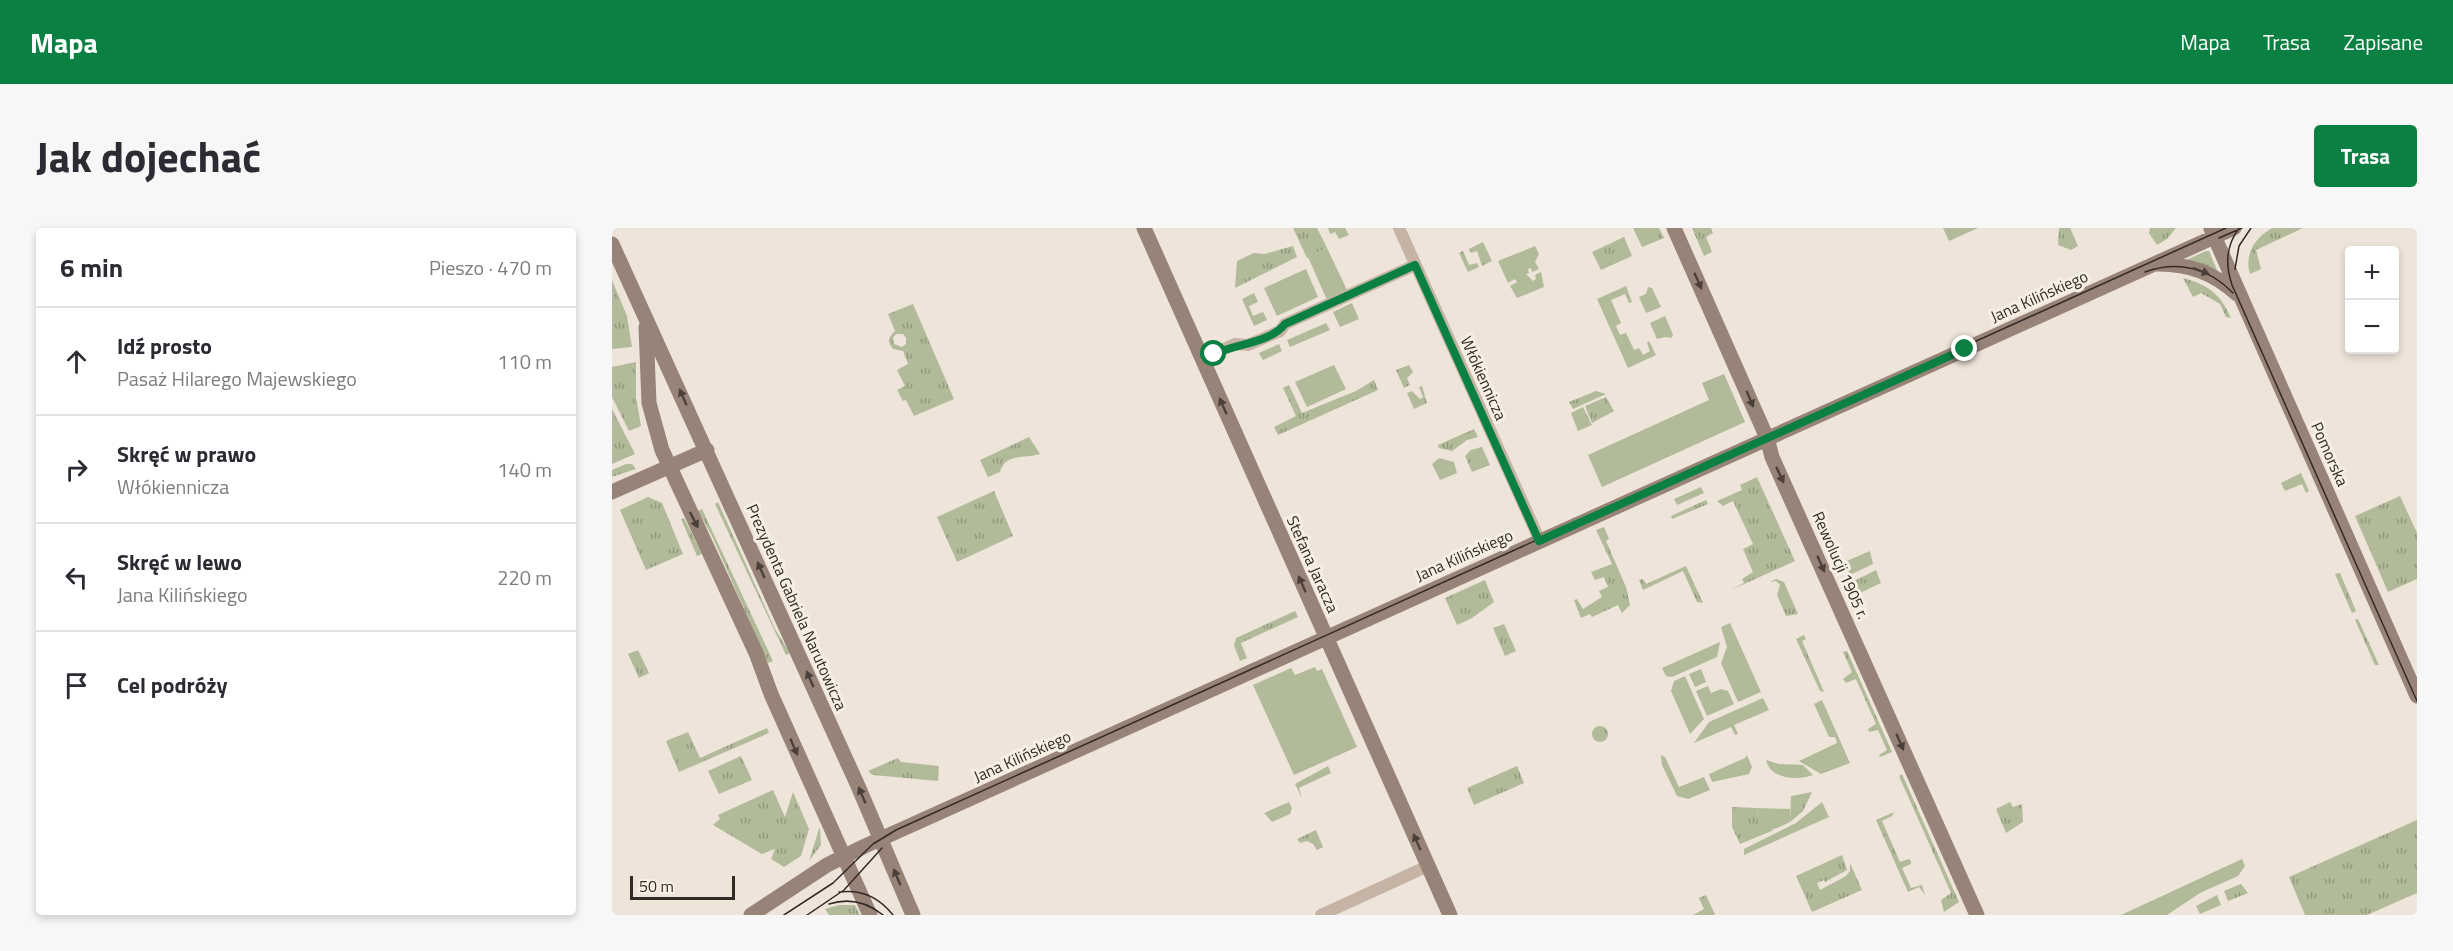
<!DOCTYPE html>
<html lang="pl">
<head>
<meta charset="utf-8">
<style>
  :root { --surface:#fff; --page:#f7f7f7; --text:#2b2b33; --muted:#7c7c81; --line:#e1e1e2; --accent:#0b8043 }
  body { margin:0; font-family:"Titillium Web",sans-serif; background:var(--page); color:var(--text) }
  .controls { position:absolute; right:18px; top:18px; display:grid; overflow:hidden; border-radius:6px; box-shadow:0 3px 9px #0003 }
  .controls button { width:54px; height:54px; display:grid; place-items:center; padding:0; border:0; border-bottom:2px solid var(--line); background:var(--surface); color:var(--text); font:30px sans-serif }
  .scale { position:absolute; left:18px; bottom:15px; width:105px; box-sizing:border-box; padding-left:6px; border:3px solid #322a26; border-top:0; font-size:16px; line-height:21px; white-space:nowrap; color:#322a26; -webkit-text-stroke:4px #f7eee4; paint-order:stroke }
  .stop { position:absolute; width:18px; height:18px; margin:-14px; border:4px solid #0b8043; border-radius:50%; background:#fff }
  .stop.end { background:#0b8043; border-color:#fff; box-shadow:0 2px 6px #0008 }
  .list { margin:0; padding:0; list-style:none }
  h2 { display:flex; justify-content:space-between; align-items:center; height:78px; margin:0; padding:0 24px; font-size:26px }
  h2 small { font-size:20px; font-weight:400; color:var(--muted) }
  .list li { display:grid; grid-template-columns:39px 1fr auto; gap:18px; align-items:center; box-sizing:border-box; height:108px; padding:0 24px; border-top:2px solid var(--line) }
  .list b { display:block; font-size:22px; white-space:nowrap }
  .list p { margin:0; font-size:20px; white-space:nowrap; color:var(--muted) }
  .list em { font-size:20px; font-style:normal; color:var(--muted) }
  .icon { flex:none; width:33px; height:33px; fill:none; stroke:currentColor; stroke-width:2; stroke-linecap:round; stroke-linejoin:round }
  .map { position:relative; flex:none; width:1805px; height:687px; overflow:hidden; border-radius:6px }
  header { display:flex; align-items:center; gap:36px; box-sizing:border-box; height:84px; padding:0 30px; background:var(--accent); color:#fff }
  header strong { font-size:28px }
  nav { display:flex; gap:33px; margin-inline-start:auto; font-size:21px }
  .intro { display:flex; align-items:center; justify-content:space-between; box-sizing:border-box; height:144px; padding:0 36px }
  h1 { margin:0; font-size:42px }
  .button { padding:15px 27px; border-radius:6px; background:var(--accent); color:#fff; font-size:21px; font-weight:700 }
  main { display:flex; gap:36px; padding:0 36px }
  aside { flex:1; background:var(--surface); border-radius:6px; box-shadow:0 3px 9px #0003 }
  .map>svg:first-child { display:block }
  .grass { fill:url(#grass-tufts); fill-rule:evenodd }
  .green { fill:#b1bb9a }
  .lines { fill:none; stroke-linecap:round; stroke-linejoin:round }
  .street { stroke:#c5b4a6; stroke-width:12 }
  .secondary { stroke:#988378; stroke-width:15 }
  .tram { stroke:#322a26; stroke-width:1.5 }
  .oneway { fill:#4c403a }
  .route { stroke:#0b8043; stroke-width:8 }
  .labels { text-anchor:middle; dominant-baseline:central; stroke-width:6; stroke-linejoin:round; paint-order:stroke }
  .street-label { font-size:16px; fill:#322a26; stroke:#f7eee4 }
</style>
</head>
<body>
<header>
<strong>Mapa</strong>
<nav><a>Mapa</a><a>Trasa</a><a>Zapisane</a></nav>
</header>
<div class="intro"><h1>Jak dojechać</h1><a class="button">Trasa</a></div>
<main>
<aside>
<h2>6 min<small>Pieszo · 470 m</small></h2>
<ul class="list">
<li><svg class="icon" aria-label="ahead" viewBox="0 0 24 24"><path d="M12 20V5M6 11l6-6 6 6"/></svg><div><b>Idź prosto</b><p>Pasaż Hilarego Majewskiego</p></div><em>110 m</em></li>
<li><svg class="icon" aria-label="right" viewBox="0 0 24 24"><path d="M7 20v-9h11M14 6l5 5-5 5"/></svg><div><b>Skręć w prawo</b><p>Włókiennicza</p></div><em>140 m</em></li>
<li><svg class="icon" aria-label="left" viewBox="0 0 24 24"><path d="M17 20v-9H6M10 6l-5 5 5 5"/></svg><div><b>Skręć w lewo</b><p>Jana Kilińskiego</p></div><em>220 m</em></li>
<li><svg class="icon" aria-label="arrive" viewBox="0 0 24 24"><path d="M6 21V4h12l-3 4 3 4H6"/></svg><div><b>Cel podróży</b></div></li>
</ul>
</aside>
<div class="map">
<svg width="1805" height="687" viewBox="0 0 1805 687">
  <defs>
    <pattern id="grass-tufts" width="24" height="20" patternUnits="userSpaceOnUse" patternTransform="scale(1.5)"><rect width="24" height="20" fill="#b1bb9a"/><path d="M3 7l-1-3M5 7V3M7 7l1-3M15 17l-1-3M17 17v-4M19 17l1-3" fill="none" stroke="#91987d"/></pattern>
  </defs>
  <rect width="100%" height="100%" fill="#eee4d9"/>
  <path class="grass" d="M 681,0 L 705,0 L 715,20 L 695,30 Z
    M 1021,0 L 1047,0 L 1052,10 L 1030,19 Z
    M 1080,0 L 1099,0 L 1101,5 L 1094,9 L 1100,24 L 1092,28 Z
    M 1447,0 L 1458,0 L 1466,18 L 1459,22 L 1446,17 Z
    M 1538,0 L 1564,0 L 1555,11 L 1545,17 L 1537,5 Z
    M 1660,0 L 1691,0 L 1644,22 L 1649,41 L 1638,46 C 1632,26 1643,10 1660,0 Z
    M 1012,9 L 1020,28 L 989,42 L 980,24 Z
    M 871,14 L 880,33 L 870,38 L 865,23 L 859,25 L 857,21 Z
    M 681,18 L 685,29 L 623,60 L 625,33 L 642,25 L 653,26 Z
    M 851,23 L 857,37 L 865,35 L 867,39 L 856,44 L 847,25 Z
    M 1594,23 L 1597,23 L 1605,42 L 1574,32 Z
    M 1571,50 C 1595,56 1609,66 1619,90 L 1614,89 L 1608,76 L 1589,65 L 1581,69 Z
    M 0,52 L 15,88 L 20,119 L 0,121 Z
    M 301,76 L 342,171 L 302,188 L 294,172 L 291,173 L 285,162 L 293,158 L 285,142 L 296,136 L 291,123 L 281,121 C 275,114 277,108 283,103 L 276,86 ZM 284,106 L 291,106 L 294,110 L 294,116 L 290,119 L 282,116 L 281,110 Z
    M 24,134 L 24,169 L 29,198 L 17,203 L 0,169 L 0,139 Z
    M 797,137 L 801,144 L 795,150 L 798,157 L 792,160 L 784,142 Z
    M 762,152 L 766,162 L 666,207 L 662,199 L 684,188 L 671,160 L 677,157 L 690,185 L 744,163 Z
    M 810,158 L 815,175 L 802,181 L 795,165 L 800,163 L 808,171 L 811,169 L 807,159 Z
    M 984,163 L 994,166 L 961,181 L 957,174 Z
    M 994,169 L 1002,183 L 980,195 L 973,178 Z
    M 971,179 L 980,197 L 966,203 L 959,185 Z
    M 0,181 L 23,226 L 0,236 Z
    M 862,201 L 866,209 L 855,212 L 840,223 L 827,220 L 826,217 Z
    M 417,209 L 428,226 C 412,231 393,225 388,244 L 376,249 L 368,232 Z
    M 870,219 L 878,237 L 860,244 L 853,228 L 859,222 Z
    M 14,236 L 20,236 L 24,241 L 0,249 L 0,242 Z
    M 1689,245 L 1697,263 L 1694,265 L 1690,256 L 1673,263 L 1669,255 Z
    M 1145,249 L 1183,333 L 1119,362 L 1132,355 L 1130,351 L 1141,344 L 1131,321 L 1141,316 L 1121,273 L 1111,278 L 1105,273 L 1130,262 L 1128,257 Z
    M 1089,259 L 1092,265 L 1065,277 L 1062,271 Z
    M 382,263 L 401,308 L 345,334 L 325,289 Z
    M 1788,268 L 1805,305 L 1805,351 L 1776,364 L 1743,288 Z
    M 36,269 L 50,275 L 71,326 L 34,342 L 8,282 Z
    M 1094,272 L 1096,276 L 1060,291 L 1059,288 Z
    M 106,274 L 163,401 L 178,425 L 174,427 L 103,276 Z
    M 90,281 L 161,433 L 156,435 L 100,308 L 86,283 Z
    M 72,290 L 90,326 L 85,328 L 69,291 Z
    M 992,299 L 997,311 L 994,313 L 1014,359 L 1018,377 L 1010,385 L 1006,377 L 980,389 L 978,386 L 969,390 L 962,372 L 965,371 L 971,381 L 990,369 L 987,363 L 996,359 L 992,349 L 983,352 L 979,344 L 1000,336 L 984,302 Z
    M 1258,323 L 1261,336 L 1236,348 L 1230,335 Z
    M 1074,338 L 1091,375 L 1085,374 L 1071,343 L 1031,362 L 1027,352 L 1031,351 L 1034,356 Z
    M 1264,342 L 1269,355 L 1244,367 L 1238,355 Z
    M 1728,345 L 1744,383 L 1740,385 L 1723,346 Z
    M 1164,351 L 1172,354 L 1186,386 L 1174,388 L 1165,367 L 1168,357 L 1164,353 L 1158,354 Z
    M 873,352 L 882,374 L 860,390 L 845,397 L 833,370 Z
    M 683,383 L 686,389 L 629,415 L 635,430 L 628,433 L 622,417 L 624,410 Z
    M 1746,391 L 1767,437 L 1763,437 L 1743,392 Z
    M 892,396 L 904,423 L 893,428 L 881,400 Z
    M 1192,407 L 1194,411 L 1190,413 L 1212,464 L 1208,463 L 1184,411 Z
    M 26,422 L 37,445 L 27,450 L 16,426 Z
    M 1235,423 L 1280,524 L 1268,529 L 1267,527 L 1275,522 L 1266,502 L 1257,504 L 1256,501 L 1264,496 L 1244,451 L 1234,455 L 1231,451 L 1240,444 L 1231,424 Z
    M980 506a8 8 0 1 1 16 0a8 8 0 1 1-16 0Z
    M 155,500 L 157,505 L 67,544 L 54,513 L 76,504 L 88,530 Z
    M 129,528 L 140,552 L 107,566 L 96,543 Z
    M 286,530 L 289,534 L 327,538 L 326,553 L 261,547 L 256,543 Z
    M 716,538 L 719,545 L 687,560 L 690,570 L 683,556 Z
    M 905,538 L 912,555 L 862,577 L 855,560 Z
    M 1290,546 L 1347,674 L 1332,684 L 1329,672 L 1339,665 L 1287,548 Z
    M 161,562 L 173,589 L 181,564 L 197,601 L 189,628 L 172,639 L 159,631 L 163,621 L 150,626 L 101,597 L 108,591 L 106,587 Z
    M 1200,564 L 1191,583 L 1178,594 L 1179,568 Z
    M 677,574 L 680,580 L 678,586 L 660,594 L 652,585 Z
    M 1398,574 L 1401,579 L 1410,576 L 1411,594 L 1394,605 L 1384,581 Z
    M 1120,579 L 1145,580 L 1147,598 L 1162,602 L 1128,616 L 1120,599 Z
    M 1282,584 L 1280,588 L 1270,593 L 1288,634 L 1297,631 L 1299,633 L 1299,636 L 1290,640 L 1299,660 L 1310,657 L 1313,667 L 1307,659 L 1296,664 L 1264,592 Z
    M 1805,592 L 1805,665 L 1755,687 L 1693,687 L 1677,649 Z
    M 208,600 L 209,617 L 197,633 L 207,601 Z
    M 704,602 L 711,619 L 705,622 L 701,616 L 695,613 L 688,615 L 685,611 Z
    M 1230,627 L 1235,642 L 1213,654 L 1212,652 L 1205,655 L 1208,662 L 1234,648 L 1238,643 L 1238,635 L 1250,662 L 1200,684 L 1184,648 Z
    M 1629,656 L 1636,665 L 1616,673 L 1612,663 Z
    M 1094,667 L 1103,687 L 1081,687 L 1092,681 L 1087,670 Z
    M 1605,667 L 1609,677 L 1588,686 L 1584,678 Z
    M 227,677 L 243,677 L 248,687 L 217,687 L 213,681 Z"/>
  <path class="green" d="M 716,0 L 733,0 L 737,7 L 727,11 L 723,4 L 718,6 Z
    M 1331,0 L 1366,0 L 1337,13 Z
    M 923,18 L 927,26 L 923,34 L 927,41 L 920,44 L 919,40 L 916,41 L 917,45 L 914,46 L 921,53 L 924,51 L 923,47 L 929,44 L 932,59 L 905,70 L 898,58 L 905,54 L 903,51 L 896,55 L 886,33 Z
    M 715,20 L 735,62 L 715,72 L 696,29 Z
    M 694,41 L 706,69 L 665,88 L 652,60 Z
    M 1014,58 L 1020,74 L 1017,75 L 1013,66 L 999,72 L 1009,95 L 1004,98 L 1008,107 L 1014,105 L 1022,122 L 1027,120 L 1031,127 L 1038,123 L 1035,115 L 1037,113 L 1044,127 L 1016,140 L 985,71 Z
    M 1036,59 L 1040,60 L 1049,79 L 1034,85 L 1027,69 L 1034,66 Z
    M 642,65 L 646,74 L 637,78 L 641,88 L 651,84 L 655,92 L 642,98 L 630,71 Z
    M 740,75 L 747,91 L 728,99 L 721,84 Z
    M 1053,88 L 1061,107 L 1059,110 L 1053,109 L 1045,111 L 1038,95 Z
    M 714,95 L 718,102 L 678,119 L 675,112 Z
    M 667,116 L 670,123 L 651,132 L 647,125 Z
    M 722,137 L 734,161 L 695,179 L 683,154 Z
    M 1112,146 L 1133,194 L 990,259 L 976,227 L 1097,172 L 1090,155 Z
    M 827,230 L 842,234 L 845,245 L 828,252 L 820,236 Z
    M 1118,395 L 1149,464 L 1126,474 L 1109,435 L 1115,419 L 1109,399 Z
    M 1108,414 L 1105,429 L 1060,449 L 1054,448 L 1050,440 Z
    M 703,439 L 705,443 L 710,441 L 745,519 L 682,547 L 641,457 L 679,440 L 683,447 Z
    M 1089,441 L 1094,454 L 1083,459 L 1077,446 Z
    M 1073,448 L 1092,491 L 1078,506 L 1059,463 L 1062,453 Z
    M 1096,458 L 1099,465 L 1109,461 L 1116,463 L 1122,476 L 1095,488 L 1084,463 Z
    M 1151,470 L 1157,482 L 1122,497 L 1126,506 L 1123,507 L 1119,499 L 1082,515 L 1097,494 Z
    M 1210,472 L 1238,535 L 1209,546 L 1187,533 L 1225,515 L 1223,509 L 1217,509 L 1202,476 Z
    M 1049,527 L 1053,529 L 1067,559 L 1092,549 L 1098,562 L 1076,571 L 1065,568 L 1050,537 Z
    M 1135,527 L 1140,539 L 1137,546 L 1100,554 L 1097,546 L 1133,530 Z
    M 1154,532 L 1167,536 L 1191,537 L 1201,547 C 1185,553 1158,551 1154,532 Z
    M 1210,574 L 1217,589 L 1132,627 L 1132,621 L 1184,595 Z
    M 1145,580 L 1178,581 L 1178,594 C 1167,599 1158,605 1147,599 Z
    M 1630,631 L 1633,638 L 1626,648 L 1588,665 L 1555,687 L 1509,687 Z"/>
  <g class="lines">
    <path class="street" d="M 787,0 L 928,313
      M 590,131 L 623,116 L 636,117 L 668,103 L 673,96 L 803,37
      M 709,687 L 816,638"/>
    <path class="secondary" d="M 532,0 L 838,687
      M 1062,0 L 1155,210 L 1160,229 L 1365,687
      M 1599,1 L 1805,468
      M 0,16 L 246,558 L 301,687
      M 1546,36 C 1578,36 1602,45 1625,66
      M 34,99 L 37,175 L 50,222 L 144,425 L 159,466 L 258,687
      M 0,264 L 95,222
      M 139,687 L 215,637 L 253,618 L 1622,0"/>
    <path class="tram" d="M 1627,0 C 1614,18 1613,36 1620,57 L 1805,473
      M 1607,10 L 1630,0
      M 1623,41 L 1627,18 L 1639,0
      M 1533,44 C 1566,32 1597,40 1621,65
      M 227,664 C 249,661 267,669 281,687
      M 217,676 C 236,670 255,674 271,687
      M 172,687 L 221,655 L 261,616 L 284,602 L 1614,0
      M 195,687 L 232,662 L 270,620"/>
  </g>
  <defs><path id="oneway-solid" d="M-6-.8H1V-3.2L6.5 0L1 3.2V.8H-6Z" transform="scale(1.5)"/></defs>
  <g class="oneway">
    <use href="#oneway-solid" transform="translate(1589 43) rotate(21)"/>
    <use href="#oneway-solid" transform="translate(1086 53) rotate(66)"/>
    <use href="#oneway-solid" transform="translate(71 169) rotate(-114)"/>
    <use href="#oneway-solid" transform="translate(1138 171) rotate(67)"/>
    <use href="#oneway-solid" transform="translate(611 178) rotate(-114)"/>
    <use href="#oneway-solid" transform="translate(1168 247) rotate(65)"/>
    <use href="#oneway-solid" transform="translate(82 292) rotate(63)"/>
    <use href="#oneway-solid" transform="translate(1209 336) rotate(66)"/>
    <use href="#oneway-solid" transform="translate(149 342) rotate(-114)"/>
    <use href="#oneway-solid" transform="translate(690 356) rotate(-114)"/>
    <use href="#oneway-solid" transform="translate(198 451) rotate(-114)"/>
    <use href="#oneway-solid" transform="translate(1288 514) rotate(66)"/>
    <use href="#oneway-solid" transform="translate(182 519) rotate(66)"/>
    <use href="#oneway-solid" transform="translate(250 567) rotate(-113)"/>
    <use href="#oneway-solid" transform="translate(805 614) rotate(-114)"/>
    <use href="#oneway-solid" transform="translate(285 649) rotate(-113)"/>
  </g>
  <g class="lines">
    <path class="route" d="M 602,126 C 624,116 658,115 673,96 L 803,37 L 927,313 L 1353,121"/>
  </g>
  <g class="labels">
    <g class="street-label">
      <text transform="translate(1427 68) rotate(-24)">Jana Kilińskiego</text>
      <text transform="translate(872 150) rotate(66)">Włókiennicza</text>
      <text transform="translate(1718 226) rotate(66)">Pomorska</text>
      <text transform="translate(852 327) rotate(-24)">Jana Kilińskiego</text>
      <text transform="translate(701 336) rotate(66)">Stefana Jaracza</text>
      <text transform="translate(1229 337) rotate(66)">Rewolucji 1905 r.</text>
      <text transform="translate(185 379) rotate(66)">Prezydenta Gabriela Narutowicza</text>
      <text transform="translate(410 528) rotate(-24)">Jana Kilińskiego</text>
    </g>
  </g>
</svg>
<div class="controls">
<button>+</button>
<button>−</button>
</div>
<div class="scale">50 m</div>
<div class="stop" style="left:602px;top:126px"></div>
<div class="stop end" style="left:1353px;top:121px"></div>
</div>
</main>
</body>
</html>
